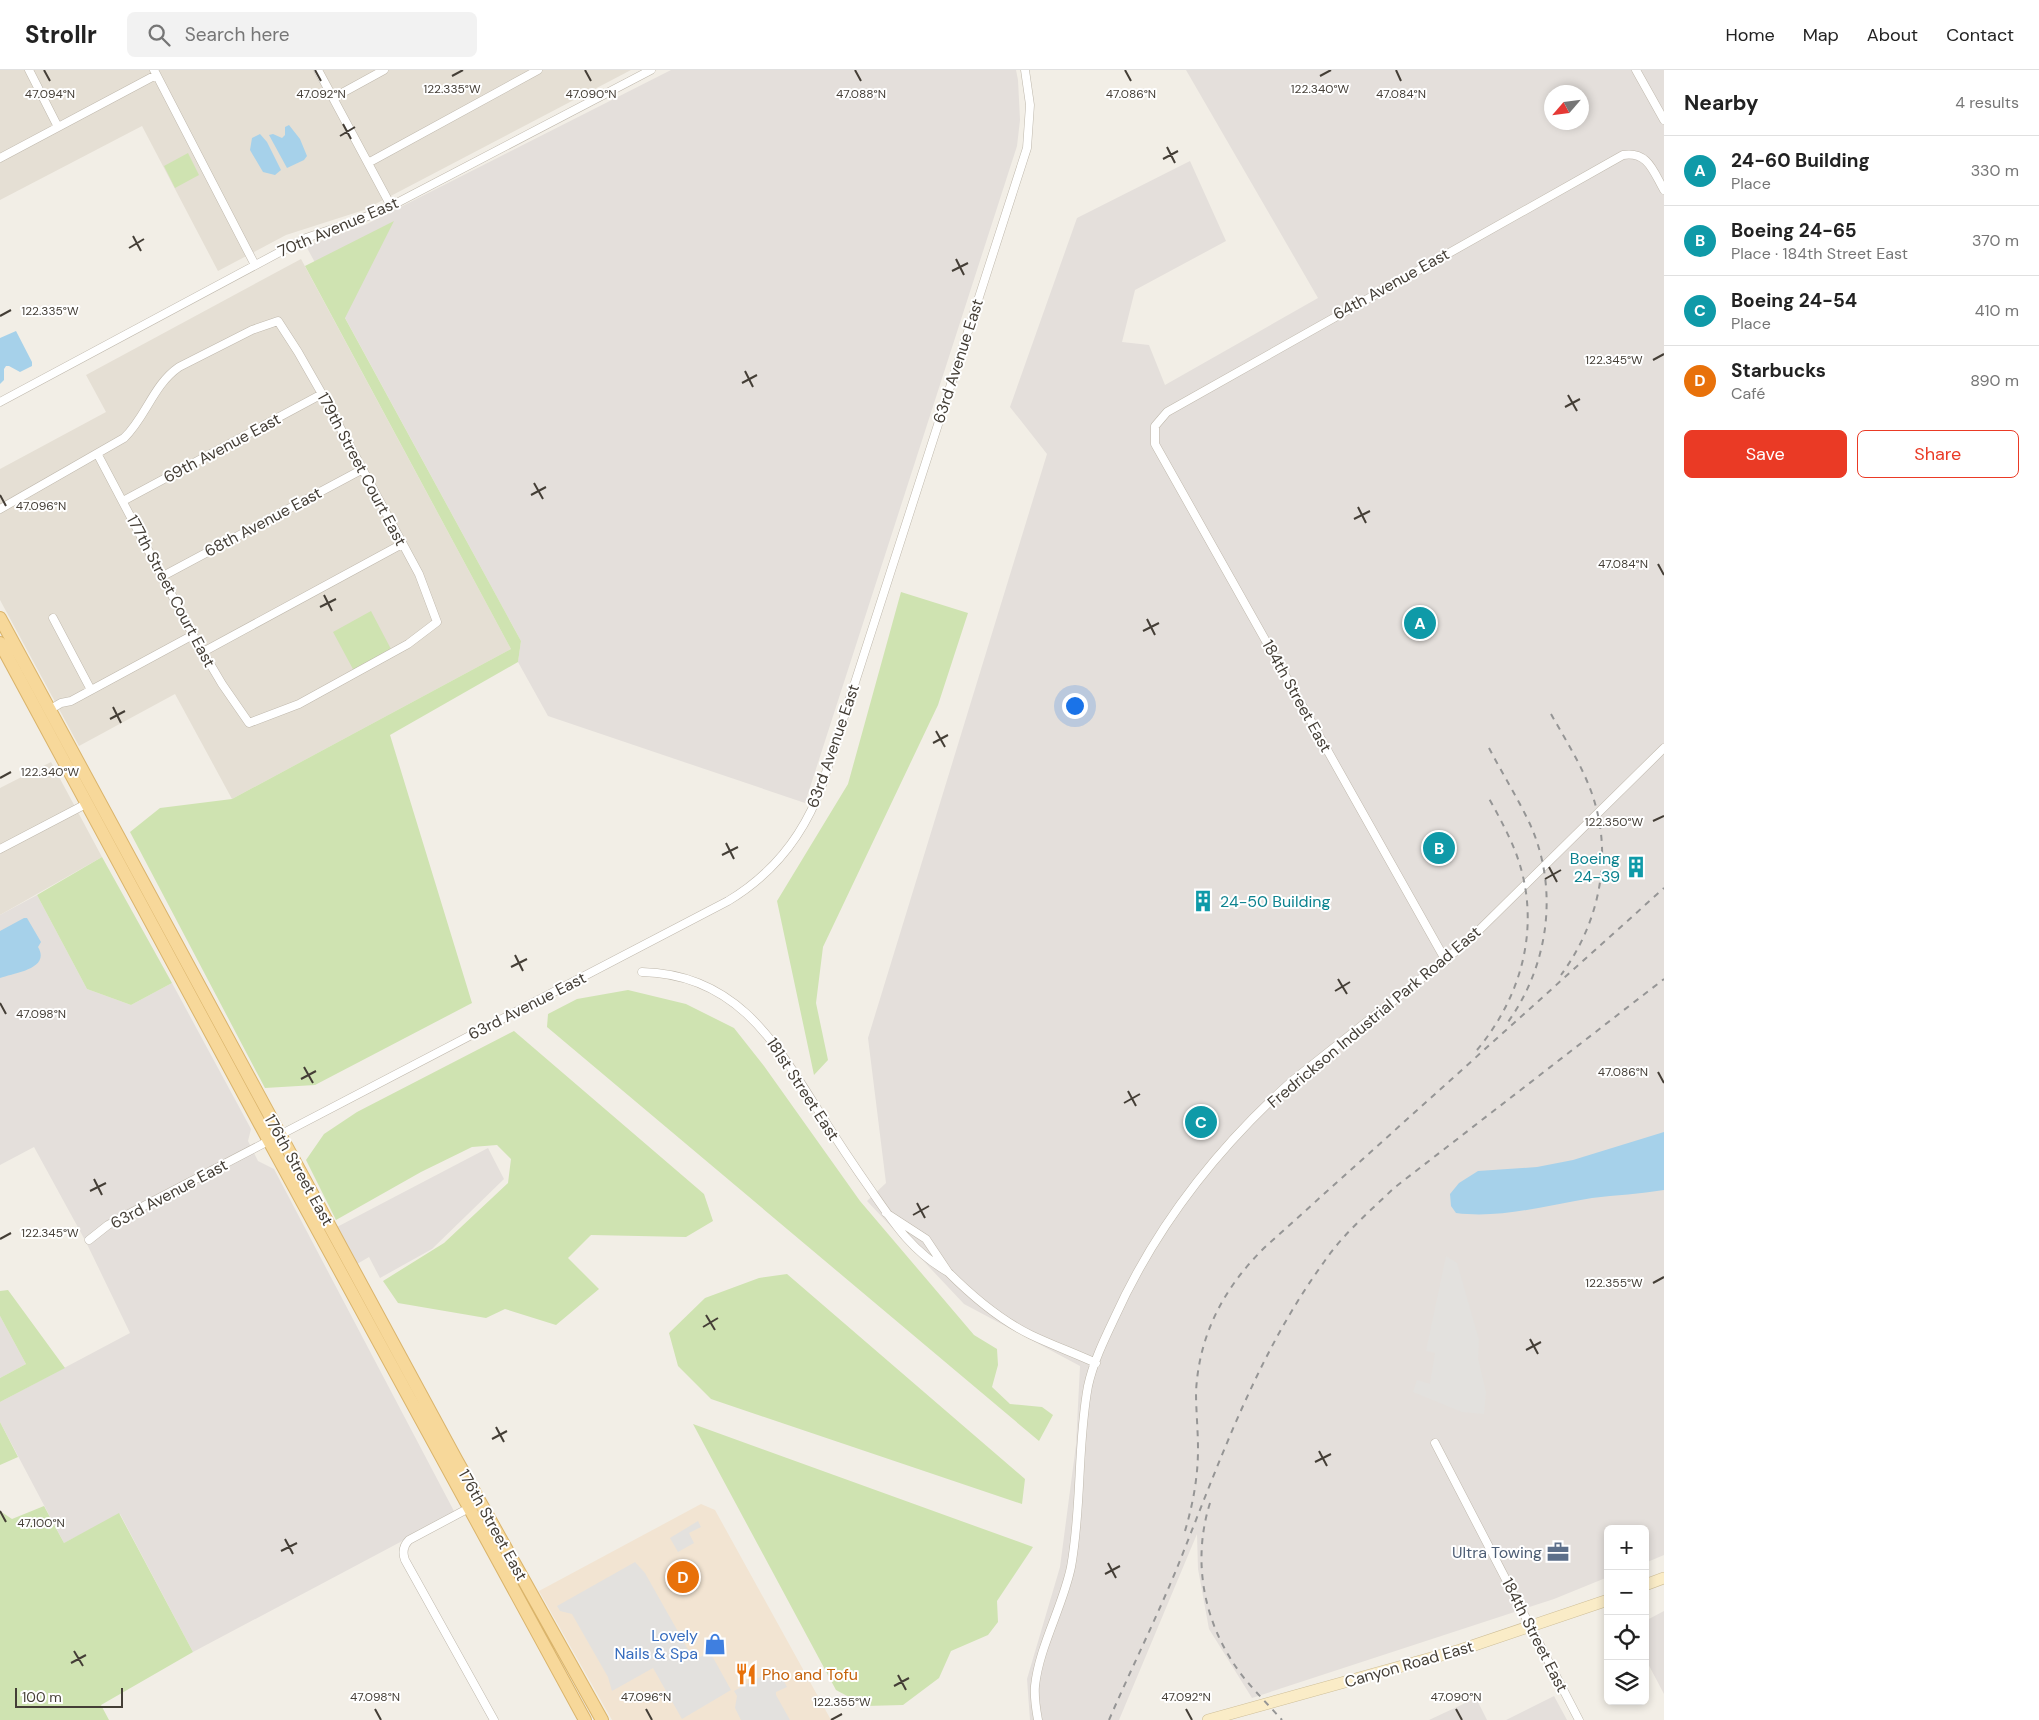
<!DOCTYPE html>
<html lang="en">
<head>
<meta charset="utf-8">
<style>
  :root { --surface:#fff; --page:#f2f2f2; --text:#222; --muted:#767676; --line:#e0e0e0; --accent:#ea3a25 }
  body { margin:0; font-family:"DM Sans",sans-serif; background:var(--page); color:var(--text) }
  .controls { position:absolute; right:15px; bottom:15px; display:grid; overflow:hidden; border-radius:8px; box-shadow:0 2px 8px #0003 }
  .controls button { width:45px; height:45px; display:grid; place-items:center; padding:0; border:0; border-bottom:1px solid var(--line); background:var(--surface); color:var(--text); font:25px sans-serif }
  .compass { position:absolute; left:1544px; top:15px; width:45px; height:45px; border-radius:50%; background:var(--surface); box-shadow:0 2px 8px #0003; rotate:242deg }
  .scale { position:absolute; left:15px; bottom:12px; width:108px; box-sizing:border-box; padding-left:5px; border:2px solid #443e36; border-top:0; font-size:14px; line-height:18px; white-space:nowrap; color:#443e36; -webkit-text-stroke:4px #fff; paint-order:stroke }
  .you { position:absolute; left:1074px; top:635px; width:18px; height:18px; margin:-12px; border:4px solid #fff; border-radius:50%; background:#1a73e8; box-shadow:0 0 0 8px #1a73e833 }
  .badge { display:grid; place-items:center; width:32px; height:32px; border-radius:50%; background:var(--accent); color:#fff; font-size:16px; font-weight:700 }
  .pin { position:absolute; translate:-50% -50%; border:2px solid #fff; box-shadow:0 1px 5px #0006 }
  .list { margin:0; padding:0; list-style:none }
  h2 { display:flex; justify-content:space-between; align-items:center; height:65px; margin:0; padding:0 20px; font-size:21px }
  h2 small { font-size:16px; font-weight:400; color:var(--muted) }
  .list li { display:grid; grid-template-columns:32px 1fr auto; gap:15px; align-items:center; box-sizing:border-box; height:70px; padding:0 20px; border-top:1px solid var(--line) }
  .list b { display:block; font-size:19px; white-space:nowrap }
  .list p { margin:0; font-size:16px; white-space:nowrap; color:var(--muted) }
  .list em { font-size:16px; font-style:normal; color:var(--muted) }
  .actions { display:flex; gap:10px; padding:15px 20px }
  .actions a { flex:1; padding:11px 0; border:1px solid var(--accent); border-radius:8px; text-align:center; font-size:18px; color:var(--accent) }
  .actions .main { background:var(--accent); color:#fff }
  .icon { flex:none; width:28px; height:28px; fill:none; stroke:currentColor; stroke-width:2; stroke-linecap:round; stroke-linejoin:round }
  .map { position:relative; flex:none; width:1664px; height:1650px; overflow:hidden }
  header { display:flex; align-items:center; gap:30px; box-sizing:border-box; height:70px; padding:0 25px; background:var(--surface); border-bottom:1px solid var(--line) }
  header strong { font-size:24px }
  nav { display:flex; gap:28px; margin-inline-start:auto; font-size:18px }
  .search { width:350px; height:45px; background:var(--page); display:flex; align-items:center; gap:12px; box-sizing:border-box; padding:0 18px; border-radius:8px; color:var(--muted); font-size:19px }
  main { display:flex }
  aside { flex:1; background:var(--surface) }
  .map>svg:first-child { display:block }
  .residential { fill:#e5dfd4 }
  .commercial { fill:#f2e4d2 }
  .industrial { fill:#e4dfdb; fill-rule:evenodd }
  .green { fill:#cfe3b1 }
  .parking { fill:#e3e1de }
  .water { fill:#a6d1ea }
  .lines { fill:none; stroke-linecap:round; stroke-linejoin:round }
  .street-casing { stroke:#bfb8ac; stroke-width:9 }
  .secondary-casing { stroke:#cebe98; stroke-width:12 }
  .primary-casing { stroke:#dab46b; stroke-width:14 }
  .street { stroke:#fff; stroke-width:8 }
  .secondary { stroke:#faecc7; stroke-width:11 }
  .primary { stroke:#f7d89a; stroke-width:12 }
  .rail { stroke:#959595; stroke-width:2; stroke-dasharray:6 6; stroke-linecap:butt }
  .ticks { fill:none; stroke:#443e36; stroke-width:2 }
  .labels { text-anchor:middle; dominant-baseline:central; stroke-width:4; stroke-linejoin:round; paint-order:stroke }
  .street-label { font-size:16px; fill:#443e36; stroke:#fff }
  .culture-label { font-size:16px; fill:#0d838f; stroke:#fff; text-anchor:end }
  .service-label { font-size:16px; fill:#4e5e75; stroke:#fff; text-anchor:end }
  .shop-label { font-size:16px; fill:#366cbe; stroke:#fff; text-anchor:end }
  .food-label { font-size:16px; fill:#c56008; stroke:#fff; text-anchor:start }
  .ticks-label { font-size:12px; text-anchor:middle; fill:#443e36; stroke:#fff; stroke-width:4; stroke-linejoin:round; paint-order:stroke }
</style>
</head>
<body>
<header>
<strong>Strollr</strong>
<div class="search"><svg class="icon" aria-label="search" viewBox="0 0 24 24"><circle cx="10" cy="10" r="6"/><path d="M15 15l6 6"/></svg>Search here</div>
<nav><a>Home</a><a>Map</a><a>About</a><a>Contact</a></nav>
</header>
<main>
<div class="map">
<svg width="1664" height="1650" viewBox="0 0 1664 1650">
  <rect width="100%" height="100%" fill="#f2eee6"/>
  <path class="residential" d="M 0,0 L 631,0 L 364,140 L 286,165 L 218,201 L 142,56 L 0,130 Z
    M 301,189 L 511,579 L 232,729 L 175,624 L 79,676 L 0,530 L 0,399 L 106,342 L 86,305 Z
    M 51,692 L 102,787 L 0,845 L 0,718 Z"/>
  <path class="commercial" d="M 701,1434 L 715,1440 L 831,1650 L 612,1650 L 539,1521 Z"/>
  <path class="industrial" d="M 671,0 L 1016,0 L 1018,10 L 1020,50 L 1017,76 L 805,733 L 548,646 L 518,592 L 521,571 L 306,176 L 365,155 Z
    M 1186,0 L 1664,0 L 1664,1485 L 1645,1493 L 1645,1459 L 1608,1459 L 1608,1507 L 1554,1529 L 1252,1628 L 1209,1559 L 1198,1499 L 1197,1464 L 1119,1650 L 1030,1650 L 1027,1609 L 1060,1497 L 1076,1375 L 1080,1296 L 964,1234 L 867,1131 L 886,1113 L 868,968 L 1047,384 L 1010,337 L 1077,148 L 1190,91 L 1226,171 L 1135,220 L 1122,272 L 1149,275 L 1165,315 L 1318,228 ZM 1552,22 L 1582,22 L 1582,52 L 1552,52 Z
    M 37,825 L 87,919 L 131,935 L 172,913 L 251,1059 L 248,1071 L 258,1091 L 274,1099 L 455,1443 L 193,1582 L 120,1444 L 64,1473 L 0,1352 L 0,1332 L 130,1263 L 86,1172 L 34,1077 L 0,1095 L 0,845 Z
    M 488,1078 L 504,1109 L 432,1179 L 380,1208 L 369,1187 L 357,1194 L 337,1157 Z
    M 0,1246 L 26,1294 L 0,1308 Z
    M 1664,1541 L 1664,1624 L 1645,1588 L 1645,1551 Z
    M 1554,1626 L 1567,1650 L 1506,1650 Z
    M 1476,1628 L 1487,1650 L 1429,1650 Z"/>
  <path class="green" d="M 188,83 L 199,105 L 175,118 L 164,96 Z
    M 394,151 L 345,248 L 521,571 L 518,592 L 390,665 L 472,933 L 315,1015 L 265,1018 L 130,762 L 160,738 L 232,729 L 511,579 L 305,196 Z
    M 901,522 L 968,543 L 938,635 L 823,877 L 816,933 L 828,990 L 814,1005 L 777,831 L 848,714 Z
    M 371,541 L 392,581 L 354,601 L 333,562 Z
    M 102,787 L 172,913 L 131,935 L 87,919 L 37,825 Z
    M 628,920 L 686,934 L 734,958 L 764,996 L 860,1131 L 974,1265 L 997,1279 L 998,1295 L 992,1317 L 1010,1334 L 1042,1337 L 1053,1345 L 1039,1371 L 547,957 L 548,944 L 577,929 Z
    M 514,961 L 704,1124 L 713,1151 L 686,1167 L 591,1165 L 568,1188 L 599,1219 L 556,1255 L 505,1239 L 486,1248 L 398,1233 L 383,1211 L 444,1173 L 508,1113 L 511,1089 L 497,1075 L 472,1077 L 421,1102 L 336,1150 L 306,1090 L 324,1064 L 357,1042 Z
    M 787,1204 L 1025,1409 L 1022,1434 L 711,1329 L 678,1296 L 669,1263 L 705,1228 L 759,1208 Z
    M 8,1220 L 65,1298 L 0,1332 L 0,1308 L 26,1294 L 0,1246 L 0,1221 Z
    M 0,1352 L 18,1387 L 0,1395 Z
    M 693,1354 L 1033,1477 L 997,1531 L 998,1552 L 988,1565 L 951,1581 L 939,1608 L 903,1635 L 866,1636 L 836,1620 Z
    M 44,1436 L 64,1473 L 119,1443 L 193,1582 L 101,1635 L 109,1650 L 0,1650 L 0,1441 L 12,1449 Z"/>
  <path class="parking" d="M 1446,1186 L 1457,1193 L 1479,1270 L 1478,1288 L 1486,1322 L 1484,1344 L 1462,1342 L 1413,1322 L 1417,1310 L 1430,1314 L 1435,1283 L 1426,1281 Z
    M 698,1451 L 701,1457 L 689,1463 L 694,1473 L 678,1482 L 670,1468 Z
    M 635,1492 L 645,1503 L 694,1590 L 710,1582 L 731,1620 L 682,1649 L 653,1598 L 612,1621 L 608,1607 L 572,1544 L 560,1541 L 557,1536 Z
    M 767,1603 L 770,1608 L 784,1611 L 787,1617 L 776,1622 L 776,1625 L 790,1650 L 741,1650 L 735,1638 L 737,1626 L 734,1621 Z"/>
  <path class="water" d="M 289,55 L 300,69 L 307,86 L 304,90 L 287,98 L 269,65 L 273,64 L 282,68 L 285,65 L 285,57 Z
    M 260,64 L 267,72 L 281,100 L 275,105 L 263,102 L 250,80 L 252,68 Z
    M 16,261 L 32,292 L 32,296 L 20,302 L 9,296 L 6,296 L 4,299 L 4,310 L 0,314 L 0,268 Z
    M 24,848 L 27,848 L 41,872 L 38,877 C 51,899 14,903 0,908 L 0,861 Z
    M 1664,1062 L 1664,1120 C 1640,1124 1616,1125 1592,1128 C 1547,1135 1501,1149 1456,1143 L 1451,1136 L 1450,1124 L 1459,1113 L 1478,1101 L 1537,1097 L 1573,1090 Z"/>
  <g class="lines">
    <g class="street-casing">
      <path id="street" d="M 29,0 L 58,57
        M 154,0 L 255,195
        M 318,0 L 391,136
        M 1636,0 L 1664,50
        M 333,28 L 384,0
        M 0,88 L 156,5
        M 368,93 L 538,0
        M 0,332 L 306,168 L 356,151 L 391,136 L 651,0
        M 123,431 L 322,324
        M 0,439 L 124,368 C 146,347 153,315 179,297 L 252,260 L 278,251 L 298,282 L 322,324 L 419,504 L 437,552 L 408,574 L 299,634 L 249,653 L 222,614 L 193,565 L 98,385
        M 163,506 L 363,399
        M 53,548 L 91,620
        M 203,582 L 402,474
        M 49,640 L 61,633 L 71,631 L 193,565
        M 0,779 L 86,734
        M 1446,891 L 1155,374 L 1155,356 L 1167,342 L 1623,85 C 1648,81 1653,101 1664,120
        M 642,902 C 735,904 774,970 818,1040 C 836,1069 854,1096 873,1123 C 895,1155 913,1182 948,1202 L 926,1169 L 886,1143
        M 89,1170 L 108,1155 L 140,1138 L 728,831 C 773,804 804,765 822,715 L 1027,78 L 1030,35 L 1025,0
        M 948,1202 C 972,1226 1000,1250 1031,1265 C 1052,1275 1074,1283 1096,1293
        M 1435,1373 L 1579,1650
        M 469,1438 L 409,1470 C 403,1476 402,1482 405,1490 L 494,1650
        M 1038,1650 C 1036,1639 1034,1627 1035,1616 C 1039,1577 1063,1536 1071,1497 C 1082,1437 1077,1375 1088,1316 C 1093,1293 1104,1270 1114,1249 C 1155,1158 1217,1078 1292,1011 L 1466,873 L 1664,678"/>
    </g>
    <g class="secondary-casing">
      <path id="secondary" d="M 1645,1515 L 1664,1508
        M 1208,1650 L 1460,1580 L 1608,1530"/>
    </g>
    <g class="primary-casing">
      <path id="primary" d="M 0,548 L 456,1389 L 602,1650
        M 0,573 L 269,1071 L 585,1650"/>
    </g>
    <use href="#street" class="street"/>
    <use href="#secondary" class="secondary"/>
    <use href="#primary" class="primary"/>
    <path class="rail" d="M 1551,644 C 1565,669 1581,694 1591,721 C 1614,784 1600,852 1561,905
      M 1489,678 C 1502,703 1517,727 1529,752 C 1560,818 1549,898 1505,956
      M 1477,980 C 1527,920 1544,842 1510,769 C 1503,754 1495,739 1487,725
      M 1210,1433 C 1193,1487 1202,1544 1232,1591 C 1245,1612 1265,1631 1282,1650
      M 1185,1461 C 1193,1434 1198,1407 1198,1379 C 1198,1360 1196,1341 1196,1322 C 1199,1264 1224,1218 1264,1178 L 1664,818
      M 1109,1650 C 1131,1599 1156,1549 1177,1498 C 1219,1393 1257,1284 1324,1192 C 1343,1164 1370,1141 1394,1118 L 1664,909"/>
  </g>
  <path class="ticks" d="M 44,0 L 50,11M 315,0 L 321,11M 585,0 L 591,11M 855,0 L 861,11M 1125,0 L 1131,11M 1396,0 L 1401,11M 452,6 L 463,0M 1320,6 L 1331,0M 343,54 L 351,69M 340,66 L 355,57M 1167,77 L 1175,93M 1163,89 L 1178,81M 133,166 L 141,181M 129,178 L 144,169M 956,189 L 964,205M 952,201 L 968,193M 0,246 L 11,240M 1653,290 L 1664,284M 745,301 L 753,317M 742,313 L 757,305M 1568,325 L 1577,341M 1565,337 L 1580,329M 534,413 L 543,429M 0,425 L 6,436M 531,425 L 546,417M 1358,437 L 1366,453M 1354,449 L 1370,441M 1658,494 L 1664,505M 324,525 L 332,541M 320,537 L 336,529M 1147,549 L 1155,565M 1143,561 L 1159,553M 113,637 L 121,653M 110,649 L 125,641M 936,661 L 945,677M 933,673 L 948,665M 0,708 L 11,702M 1653,751 L 1664,746M 726,773 L 734,789M 722,785 L 738,777M 1549,797 L 1557,812M 1545,809 L 1561,800M 515,885 L 523,901M 511,897 L 527,889M 1338,909 L 1347,924M 1335,921 L 1350,912M 0,933 L 6,944M 304,997 L 313,1013M 1658,1002 L 1664,1013M 301,1009 L 316,1001M 1128,1021 L 1136,1036M 1124,1033 L 1140,1024M 94,1109 L 102,1125M 90,1121 L 106,1113M 917,1133 L 925,1148M 913,1145 L 929,1136M 0,1169 L 11,1163M 1653,1213 L 1664,1207M 706,1245 L 715,1260M 703,1257 L 718,1248M 1530,1269 L 1538,1284M 1526,1280 L 1541,1272M 496,1357 L 504,1372M 492,1369 L 507,1361M 1319,1381 L 1327,1396M 1315,1392 L 1331,1384M 0,1441 L 6,1452M 285,1469 L 293,1484M 281,1481 L 297,1473M 1108,1493 L 1116,1508M 1105,1504 L 1120,1496M 74,1581 L 83,1596M 71,1593 L 86,1585M 898,1605 L 906,1620M 894,1616 L 909,1608M 375,1639 L 381,1650M 646,1639 L 652,1650M 1186,1639 L 1192,1650M 1456,1639 L 1462,1650M 831,1650 L 842,1644"/>
  <defs>
    <g id="building-bare" transform="scale(1.725)"><path d="M-4-6H4V6H1V3H-1V6H-4ZM-2.5-4.3h1.7v1.8h-1.7ZM.8-4.3h1.7v1.8H.8ZM-2.5-1h1.7V.8h-1.7ZM.8-1h1.7V.8H.8Z" fill="#0f9aa8" stroke="#fff" stroke-width="2.5" paint-order="stroke"/></g>
    <g id="office-bare" transform="scale(1.725)"><path d="M-6-3h4V-5.5h4V-3h4V5H-6ZM-1-4.5V-3h2v-1.5ZM-6 0V1H6V0Z" fill="#5c6f8a" stroke="#fff" stroke-width="2.5" paint-order="stroke"/></g>
    <g id="shop-bare" transform="scale(1.725)"><path d="M-5-2.5h2.3a2.7 3.5 0 0 1 5.4 0H5L5.5 6h-11ZM-1.5-2.5h3a1.5 2.3 0 0 0-3 0Z" fill="#3f7fe0" stroke="#fff" stroke-width="2.5" paint-order="stroke"/></g>
    <g id="restaurant-bare" transform="scale(1.725)"><path d="M-5-6h1v4h1v-4h1v4h1v-4h1v5L-1.5 .5V6h-2V.5L-5-1ZM5-6V6H3V1.5H1.5Q1.5-4 5-6Z" fill="#e8710a" stroke="#fff" stroke-width="2.5" paint-order="stroke"/></g>
  </defs>
  <g fill-rule="evenodd">
    <use href="#building-bare" x="1636" y="797"/>
    <use href="#building-bare" x="1203" y="831"/>
    <use href="#office-bare" x="1558" y="1482"/>
    <use href="#shop-bare" x="715" y="1574"/>
    <use href="#restaurant-bare" x="746" y="1604"/>
  </g>
  <g class="labels">
    <g class="street-label">
      <text transform="translate(338 157) rotate(-23)">70th Avenue East</text>
      <text transform="translate(1391 214) rotate(-29)">64th Avenue East</text>
      <text transform="translate(958 291) rotate(-72)">63rd Avenue East</text>
      <text transform="translate(222 378) rotate(-28)">69th Avenue East</text>
      <text transform="translate(362 399) rotate(62)">179th Street Court East</text>
      <text transform="translate(263 452) rotate(-28)">68th Avenue East</text>
      <text transform="translate(171 521) rotate(62)">177th Street Court East</text>
      <text transform="translate(1297 626) rotate(61)">184th Street East</text>
      <text transform="translate(833 676) rotate(-71)">63rd Avenue East</text>
      <text transform="translate(527 936) rotate(-27)">63rd Avenue East</text>
      <text transform="translate(1374 947) rotate(-40)">Fredrickson Industrial Park Road East</text>
      <text transform="translate(803 1019) rotate(57)">181st Street East</text>
      <text transform="translate(299 1100) rotate(61)">176th Street East</text>
      <text transform="translate(169 1124) rotate(-28)">63rd Avenue East</text>
      <text transform="translate(493 1455) rotate(61)">176th Street East</text>
      <text transform="translate(1535 1565) rotate(63)">184th Street East</text>
      <text transform="translate(1409 1594) rotate(-16)">Canyon Road East</text>
    </g>
    <g class="culture-label">
      <text x="1620" y="788">Boeing<tspan x="1620" dy="18">24-39</tspan></text>
      <text x="1220" y="831" text-anchor="start">24-50 Building</text>
    </g>
    <g class="service-label">
      <text x="1542" y="1482">Ultra Towing</text>
    </g>
    <g class="shop-label">
      <text x="698" y="1565">Lovely<tspan x="698" dy="18">Nails &amp; Spa</tspan></text>
    </g>
    <g class="food-label">
      <text x="762" y="1604">Pho and Tofu</text>
    </g>
  </g>
  <g class="ticks-label">
    <text x="452" y="23">122.335°W</text>
    <text x="1320" y="23">122.340°W</text>
    <text x="50" y="28">47.094°N</text>
    <text x="321" y="28">47.092°N</text>
    <text x="591" y="28">47.090°N</text>
    <text x="861" y="28">47.088°N</text>
    <text x="1131" y="28">47.086°N</text>
    <text x="1401" y="28">47.084°N</text>
    <text x="50" y="245">122.335°W</text>
    <text x="1614" y="294">122.345°W</text>
    <text x="41" y="440">47.096°N</text>
    <text x="1623" y="498">47.084°N</text>
    <text x="50" y="706">122.340°W</text>
    <text x="1614" y="756">122.350°W</text>
    <text x="41" y="948">47.098°N</text>
    <text x="1623" y="1006">47.086°N</text>
    <text x="50" y="1167">122.345°W</text>
    <text x="1614" y="1217">122.355°W</text>
    <text x="41" y="1457">47.100°N</text>
    <text x="375" y="1631">47.098°N</text>
    <text x="646" y="1631">47.096°N</text>
    <text x="1186" y="1631">47.092°N</text>
    <text x="1456" y="1631">47.090°N</text>
    <text x="842" y="1636">122.355°W</text>
  </g>
</svg>
<div class="controls">
<button>+</button>
<button>−</button>
<button><svg class="icon" aria-label="locate" viewBox="0 0 24 24"><circle cx="12" cy="12" r="6"/><path d="M12 2v4M12 18v4M2 12h4M18 12h4"/></svg></button>
<button><svg class="icon" aria-label="layers" viewBox="0 0 24 24"><path d="M12 4l9 5-9 5-9-5zM3 14l9 5 9-5"/></svg></button>
</div>
<svg class="compass" viewBox="-18 -18 36 36"><path d="M0-13l5 13h-10z" fill="#e53935"/><path d="M0 13l5-13h-10z" fill="#767676"/></svg>
<div class="scale">100 m</div>
<div class="you"></div>
<div class="pin badge" style="left:1420px;top:553px;background:#0f9aa8">A</div>
<div class="pin badge" style="left:1439px;top:778px;background:#0f9aa8">B</div>
<div class="pin badge" style="left:1201px;top:1052px;background:#0f9aa8">C</div>
<div class="pin badge" style="left:683px;top:1507px;background:#e8710a">D</div>
</div>
<aside>
<h2>Nearby<small>4 results</small></h2>
<ul class="list">
<li><span class="badge" style="background:#0f9aa8">A</span><div><b>24-60 Building</b><p>Place</p></div><em>330 m</em></li>
<li><span class="badge" style="background:#0f9aa8">B</span><div><b>Boeing 24-65</b><p>Place · 184th Street East</p></div><em>370 m</em></li>
<li><span class="badge" style="background:#0f9aa8">C</span><div><b>Boeing 24-54</b><p>Place</p></div><em>410 m</em></li>
<li><span class="badge" style="background:#e8710a">D</span><div><b>Starbucks</b><p>Café</p></div><em>890 m</em></li>
</ul>
<div class="actions"><a class="main">Save</a><a>Share</a></div>
</aside>
</main>
</body>
</html>
